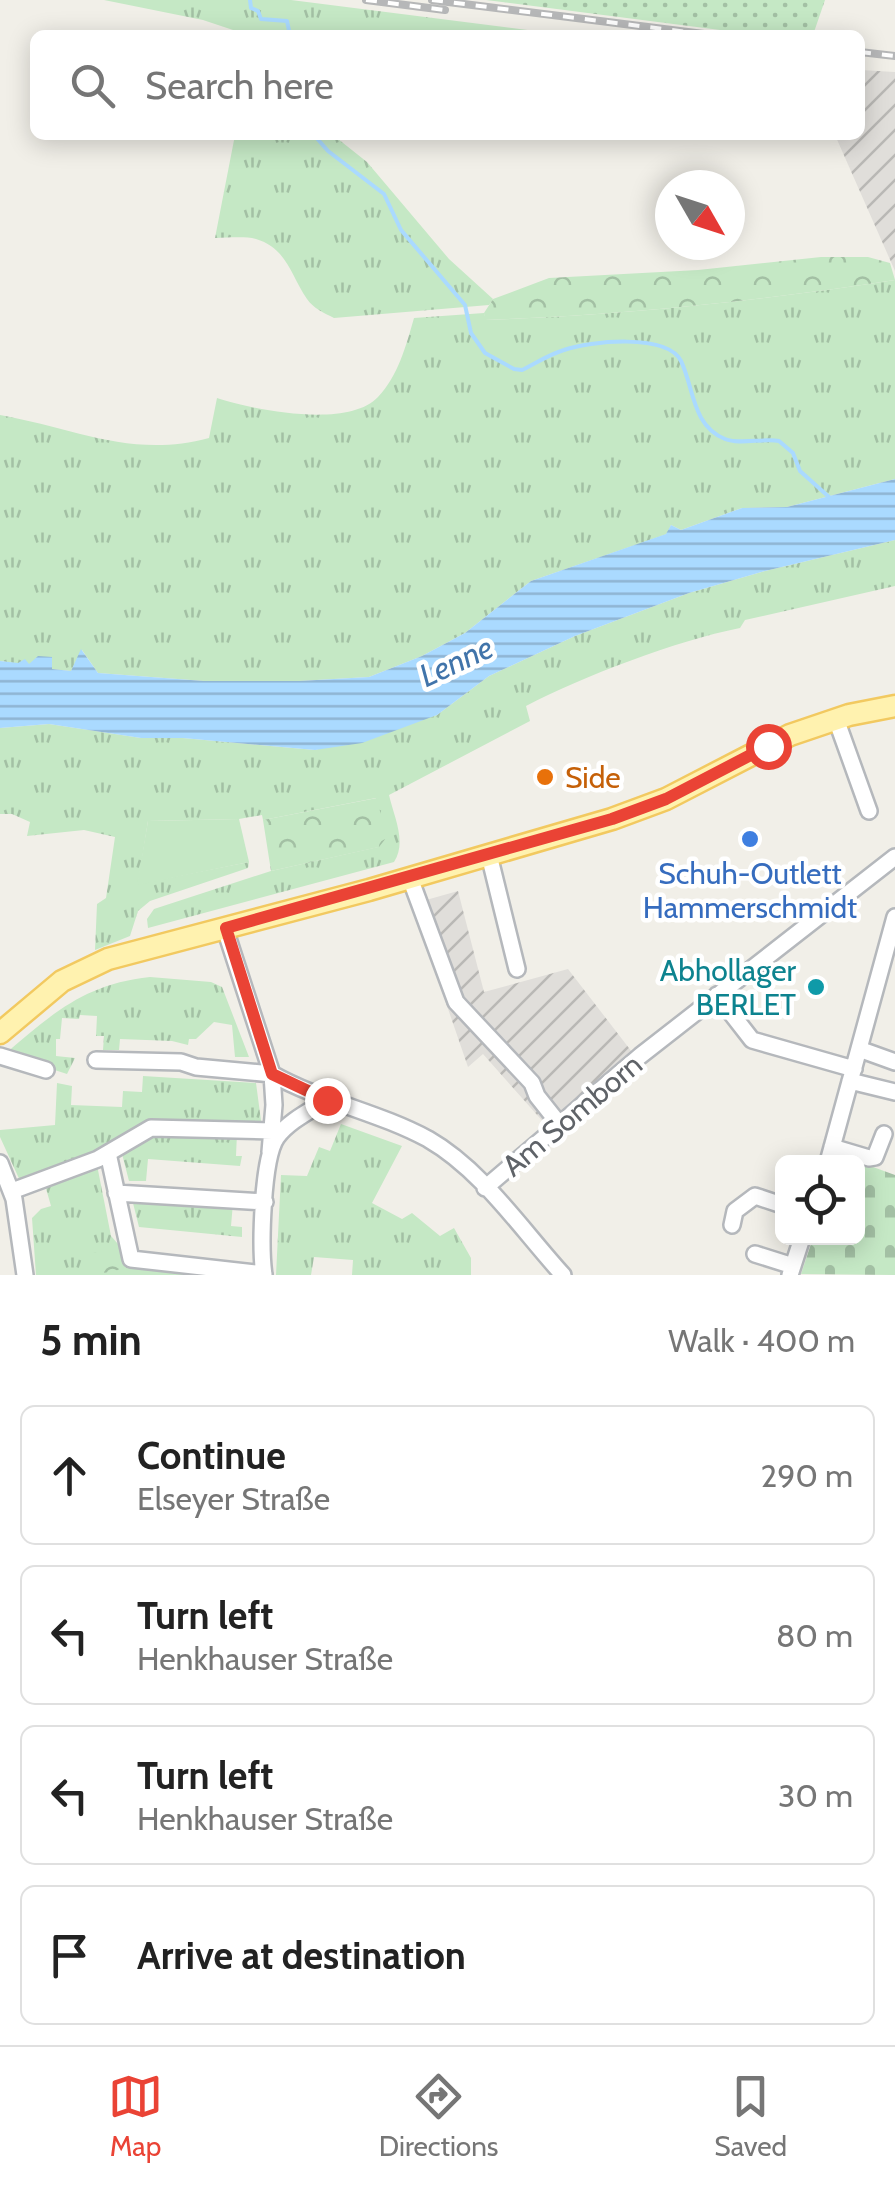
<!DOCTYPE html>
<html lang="en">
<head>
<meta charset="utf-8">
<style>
  :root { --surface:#fff; --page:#f6f6f6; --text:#222; --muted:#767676; --line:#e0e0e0; --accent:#ea4335 }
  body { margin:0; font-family:Cabin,sans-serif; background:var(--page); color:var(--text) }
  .controls { position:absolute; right:30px; bottom:30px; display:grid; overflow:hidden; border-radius:15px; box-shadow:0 5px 25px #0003 }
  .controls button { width:90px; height:90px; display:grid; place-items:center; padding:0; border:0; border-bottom:2px solid var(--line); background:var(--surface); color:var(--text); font:50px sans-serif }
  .compass { position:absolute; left:655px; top:170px; width:90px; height:90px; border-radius:50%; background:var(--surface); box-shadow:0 5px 25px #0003; rotate:129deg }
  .stop { position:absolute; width:30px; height:30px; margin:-22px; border:8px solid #ea4335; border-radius:50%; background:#fff }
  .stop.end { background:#ea4335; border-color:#fff; box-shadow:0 2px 10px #0008 }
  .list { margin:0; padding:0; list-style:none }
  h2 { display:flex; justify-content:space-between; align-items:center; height:130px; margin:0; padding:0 40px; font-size:42px }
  h2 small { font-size:32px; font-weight:400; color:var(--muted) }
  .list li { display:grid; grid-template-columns:65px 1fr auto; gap:30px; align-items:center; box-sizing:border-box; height:140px; margin:0 20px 20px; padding:0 20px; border:2px solid var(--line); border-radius:15px }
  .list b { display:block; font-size:38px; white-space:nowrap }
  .list p { margin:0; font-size:32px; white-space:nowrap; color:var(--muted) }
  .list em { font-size:32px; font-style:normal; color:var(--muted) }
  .icon { flex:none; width:55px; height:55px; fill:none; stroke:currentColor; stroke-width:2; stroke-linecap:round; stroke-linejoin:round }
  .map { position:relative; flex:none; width:895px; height:1275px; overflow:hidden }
  .search { position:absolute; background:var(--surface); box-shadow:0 5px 25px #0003; left:30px; right:30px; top:30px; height:110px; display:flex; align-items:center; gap:25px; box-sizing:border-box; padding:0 35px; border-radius:15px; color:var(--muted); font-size:38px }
  .sheet { height:770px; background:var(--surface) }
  nav { display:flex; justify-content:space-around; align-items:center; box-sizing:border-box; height:140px; border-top:2px solid var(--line); background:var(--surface); font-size:28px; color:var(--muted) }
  nav a { display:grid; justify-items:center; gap:5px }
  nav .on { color:var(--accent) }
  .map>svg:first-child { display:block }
  .industrial { fill:url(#industrial-furrows) }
  .grass { fill:url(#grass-tufts) }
  .forest { fill:url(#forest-crowns) }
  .cemetery { fill:url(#cemetery-stones) }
  .garden { fill:url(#garden-dots) }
  .pitch { fill:#c5e8c5 }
  .water { fill:url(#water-rules) }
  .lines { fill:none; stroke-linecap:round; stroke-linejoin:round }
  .stream { stroke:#aadaff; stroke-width:4 }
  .minor-casing { stroke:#b5b8bc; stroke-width:20 }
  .major-casing { stroke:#f2c960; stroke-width:25 }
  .minor { stroke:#fff; stroke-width:15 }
  .major { stroke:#fff2af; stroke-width:20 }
  .rail-casing { stroke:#b6b7b8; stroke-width:8 }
  .rail { stroke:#fff; stroke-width:4; stroke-dasharray:11; stroke-linecap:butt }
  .route { stroke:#ea4335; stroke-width:12 }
  .food-dot { fill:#e8710a; stroke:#fff; stroke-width:4 }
  .shop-dot { fill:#3f7fe0; stroke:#fff; stroke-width:4 }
  .culture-dot { fill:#0f9aa8; stroke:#fff; stroke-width:4 }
  .labels { text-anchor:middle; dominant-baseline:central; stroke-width:9; stroke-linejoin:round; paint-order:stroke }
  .food-label { font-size:30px; fill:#c56008; stroke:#fff; text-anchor:start }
  .shop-label { font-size:30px; fill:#366cbe; stroke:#fff }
  .culture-label { font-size:30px; fill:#0d838f; stroke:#fff; text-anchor:end }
  .street-label { font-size:30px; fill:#5f6368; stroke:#fff }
  .water-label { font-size:32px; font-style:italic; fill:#4174aa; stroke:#fff }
</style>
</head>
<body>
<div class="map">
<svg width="895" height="1275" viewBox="0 0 895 1275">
  <defs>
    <pattern id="industrial-furrows" width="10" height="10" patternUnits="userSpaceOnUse" patternTransform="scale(2.5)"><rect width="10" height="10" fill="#e0deda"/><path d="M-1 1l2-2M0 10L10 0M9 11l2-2" fill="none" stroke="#b9b8b5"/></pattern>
    <pattern id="grass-tufts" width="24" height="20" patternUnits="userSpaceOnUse" patternTransform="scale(2.5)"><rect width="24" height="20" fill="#c5e8c5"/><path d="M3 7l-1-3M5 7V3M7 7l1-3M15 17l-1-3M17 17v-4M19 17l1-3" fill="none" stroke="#a3c0a4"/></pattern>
    <pattern id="forest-crowns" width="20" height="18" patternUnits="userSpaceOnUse" patternTransform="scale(2.5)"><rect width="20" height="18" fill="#c5e8c5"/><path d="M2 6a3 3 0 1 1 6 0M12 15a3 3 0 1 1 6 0" fill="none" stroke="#a3c0a4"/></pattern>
    <pattern id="cemetery-stones" width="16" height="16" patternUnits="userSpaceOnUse" patternTransform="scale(2.5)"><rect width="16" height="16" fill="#c5e8c5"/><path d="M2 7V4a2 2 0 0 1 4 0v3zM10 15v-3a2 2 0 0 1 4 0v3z" fill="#a3c0a4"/></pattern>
    <pattern id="garden-dots" width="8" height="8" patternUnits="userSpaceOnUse" patternTransform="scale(2.5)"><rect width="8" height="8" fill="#c5e8c5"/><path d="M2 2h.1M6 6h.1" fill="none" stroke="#a3c0a4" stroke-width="1.8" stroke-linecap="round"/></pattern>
    <pattern id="water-rules" width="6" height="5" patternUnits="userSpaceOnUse" patternTransform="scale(2.5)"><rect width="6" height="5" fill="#aadaff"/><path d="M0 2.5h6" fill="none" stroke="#8eb4d2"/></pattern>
  </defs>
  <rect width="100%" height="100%" fill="#f1efe8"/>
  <path class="industrial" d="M 860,70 L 895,72 L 895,271 L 835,135 L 860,135 Z
    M 458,891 L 484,992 L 568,969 L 632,1052 L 546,1125 L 483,1054 L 468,1067 L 412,904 Z"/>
  <path class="grass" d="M 104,0 L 291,0 L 567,35 L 365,35 L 318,31 L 317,35 L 248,35 L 203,20 Z
    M 235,135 L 333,135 L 367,162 L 449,259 L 493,299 L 489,305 L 334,318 C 324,313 313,308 307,299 C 291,276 287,248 256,239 C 244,236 228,238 215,238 Z
    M 895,280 L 895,479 L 787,507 L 742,508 L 681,530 L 671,525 L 667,534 L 531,581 L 465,633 L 422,656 L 369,677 L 299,681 L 204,681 L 98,673 L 82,650 L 71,671 L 52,669 L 52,657 L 29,665 L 0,661 L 0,415 C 74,428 132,459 209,438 L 217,398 C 254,410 348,429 378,397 C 398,376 406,346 414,318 L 484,313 L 486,320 C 623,315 759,301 895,280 Z
    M 895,540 L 895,586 L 745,620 L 740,628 C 675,641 584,676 526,706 L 530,721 L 389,795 C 394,817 407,842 394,862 L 148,928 L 147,919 L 154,909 L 271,871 L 378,847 L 376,798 L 263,820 L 262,815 L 239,819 L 148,821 L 138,884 L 249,862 L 248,868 L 150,901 L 138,911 L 130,936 L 95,950 L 97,904 L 106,898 L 115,837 L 84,830 L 27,836 L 30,822 L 12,814 L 0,814 L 0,728 L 49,724 L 141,738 L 183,738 L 315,750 L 437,715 L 489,676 L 575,636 L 689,593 L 765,571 Z
    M 150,977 L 211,982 L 222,987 L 249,1057 L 235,1057 L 232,1025 L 214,1022 L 196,1039 L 189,1039 L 188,1045 L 172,1041 L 120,1039 L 119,1050 L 103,1050 L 104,1036 L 96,1036 L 97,1016 L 80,1015 L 79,1019 L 62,1018 L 60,1039 L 56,1039 L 56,1056 L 75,1058 L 67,1074 L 5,1054 C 53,1013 85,984 150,977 Z
    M 143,1076 L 256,1083 L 262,1128 L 149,1126 L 119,1143 L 22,1185 L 0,1137 L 0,1130 L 55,1125 L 57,1083 L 72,1086 L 71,1105 L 122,1107 L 123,1091 L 142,1092 Z
    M 341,1124 L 402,1146 L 372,1203 L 402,1219 L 412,1213 L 440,1236 L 454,1228 L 471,1258 L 471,1275 L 352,1275 L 353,1260 L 314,1257 L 311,1275 L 276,1275 L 281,1175 L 307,1176 L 319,1147 L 330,1151 Z
    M 237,1133 L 236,1156 L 242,1156 L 240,1166 L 148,1159 L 146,1181 L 129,1181 L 121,1150 L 150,1134 Z
    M 97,1165 L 111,1236 L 125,1252 L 128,1262 L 239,1275 L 36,1275 L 32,1218 L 41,1209 L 51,1206 L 45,1185 Z
    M 132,1199 L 233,1203 L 231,1226 L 242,1227 L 242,1237 L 139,1227 Z"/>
  <path class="forest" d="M 821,257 L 868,257 L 890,263 L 895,280 C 759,301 622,315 485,320 L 484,313 L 493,299 L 549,278 L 698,270 Z
    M 377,798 L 386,838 L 379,847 L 271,871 L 263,820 Z
    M 125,1252 L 128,1262 C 116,1275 105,1273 89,1272 L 87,1253 Z"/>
  <path class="cemetery" d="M 840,1155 L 895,1175 L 895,1275 L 801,1274 L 813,1238 L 858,1238 L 858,1162 L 838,1162 Z"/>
  <path class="garden" d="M 486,0 L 825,0 L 813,35 L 759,35 Z"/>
  <path class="pitch" d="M 239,819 L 249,862 L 137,885 L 148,821 Z"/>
  <path class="water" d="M 895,479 L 895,540 L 765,571 L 689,593 L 575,636 L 489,676 L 437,715 L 362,743 L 315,750 L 183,738 L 141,738 L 49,724 L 0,728 L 0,661 L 18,663 L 25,659 L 29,664 L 38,656 L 52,657 L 52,669 L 71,671 L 81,649 L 98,673 L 204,681 L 299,681 L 369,677 L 422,656 L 465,633 L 531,581 L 666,534 L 671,525 L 681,530 L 742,508 L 787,507 Z"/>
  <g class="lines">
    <path class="stream" d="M 250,0 L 251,8 L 258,11 L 261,19 L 287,21 L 290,35
      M 314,135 L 328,151 L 384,194 L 401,230 L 465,305 L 471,333 L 485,353 L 514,369 L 522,370 C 536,363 550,354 564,350 C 590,341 667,333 681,361 C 694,388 692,426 725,439 C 740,445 763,438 779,441 L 793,453 L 800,471 L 829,497"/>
    <g class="minor-casing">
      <path id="minor" d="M 836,719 L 869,811
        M 489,855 L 517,969
        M 410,878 L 456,1002 L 532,1083 L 537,1096 L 560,1125
        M 225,929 L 272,1074 C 322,1102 378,1112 428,1139 C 482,1170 521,1229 563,1275
        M 717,995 L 752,1040 L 854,1069
        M 859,1049 L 895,1062
        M 0,1056 L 46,1070
        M 96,1060 L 181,1062 L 196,1067 L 272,1074 L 274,1105 L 270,1152
        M 850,1081 L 895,1092
        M 832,1147 L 869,1158 L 875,1157 L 884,1134
        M 108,1153 L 131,1259 L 264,1274
        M 828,1162 L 895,917
        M 0,1163 L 14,1199 L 25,1275
        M 485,1188 L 640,1056 L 895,857
        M 12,1191 L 98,1159 L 151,1128 L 272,1131
        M 116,1193 L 265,1202
        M 732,1225 L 735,1211 L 755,1196 L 782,1205
        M 755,1254 L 793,1266
        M 264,1275 C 260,1248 262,1158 277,1137 C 289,1121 310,1111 327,1100
        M 790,1275 L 802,1238"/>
    </g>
    <g class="major-casing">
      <path id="major" d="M 0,1033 L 62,981 L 108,959 L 369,890 L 612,819 L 666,799 L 790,735 L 849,715 L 895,706"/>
    </g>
    <use href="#minor" class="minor"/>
    <use href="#major" class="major"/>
    <g class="rail-casing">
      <path id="rail" d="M 366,0 L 445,10
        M 432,0 L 712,35
        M 860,52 L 895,56"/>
    </g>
    <use href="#rail" class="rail"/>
  </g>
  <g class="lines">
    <path class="route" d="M 327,1100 L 272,1074 L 226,928 L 612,819 L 666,799 L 768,746"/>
  </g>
  <circle class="food-dot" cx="545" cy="777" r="10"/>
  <circle class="shop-dot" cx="750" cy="839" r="10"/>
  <circle class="culture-dot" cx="816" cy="987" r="10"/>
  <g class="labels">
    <g class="food-label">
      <text x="565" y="777">Side</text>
    </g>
    <g class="shop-label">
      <text x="750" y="873">Schuh-Outlett<tspan x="750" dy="34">Hammerschmidt</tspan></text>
    </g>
    <g class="culture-label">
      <text x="796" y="970">Abhollager<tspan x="796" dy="34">BERLET</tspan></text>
    </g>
    <g class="street-label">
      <text transform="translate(572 1115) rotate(-40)">Am Somborn</text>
    </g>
    <g class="water-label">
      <text transform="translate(456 661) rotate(-25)">Lenne</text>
    </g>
  </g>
</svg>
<div class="controls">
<button><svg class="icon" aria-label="locate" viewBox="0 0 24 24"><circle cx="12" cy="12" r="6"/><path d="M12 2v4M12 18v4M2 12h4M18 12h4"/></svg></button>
</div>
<svg class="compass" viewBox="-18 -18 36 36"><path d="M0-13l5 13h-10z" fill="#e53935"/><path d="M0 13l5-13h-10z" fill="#767676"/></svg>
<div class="stop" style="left:768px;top:746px"></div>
<div class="stop end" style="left:327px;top:1100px"></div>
<div class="search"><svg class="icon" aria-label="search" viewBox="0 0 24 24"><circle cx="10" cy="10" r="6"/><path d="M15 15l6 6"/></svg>Search here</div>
</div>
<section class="sheet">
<h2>5 min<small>Walk · 400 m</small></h2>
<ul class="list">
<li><svg class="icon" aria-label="ahead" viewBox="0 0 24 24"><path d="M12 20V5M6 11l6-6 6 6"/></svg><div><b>Continue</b><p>Elseyer Straße</p></div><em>290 m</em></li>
<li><svg class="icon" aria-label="left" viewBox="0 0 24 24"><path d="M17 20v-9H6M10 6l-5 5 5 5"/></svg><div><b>Turn left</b><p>Henkhauser Straße</p></div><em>80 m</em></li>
<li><svg class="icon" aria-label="left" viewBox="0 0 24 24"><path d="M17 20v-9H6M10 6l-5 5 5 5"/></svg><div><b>Turn left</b><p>Henkhauser Straße</p></div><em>30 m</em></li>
<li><svg class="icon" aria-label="arrive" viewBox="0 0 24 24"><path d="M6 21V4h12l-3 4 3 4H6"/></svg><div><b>Arrive at destination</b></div></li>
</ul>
</section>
<nav>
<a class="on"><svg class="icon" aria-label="map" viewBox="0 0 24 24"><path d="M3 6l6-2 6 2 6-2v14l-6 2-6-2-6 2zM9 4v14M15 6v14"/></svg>Map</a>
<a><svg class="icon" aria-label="directions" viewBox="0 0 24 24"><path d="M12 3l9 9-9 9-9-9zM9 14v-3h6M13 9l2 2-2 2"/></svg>Directions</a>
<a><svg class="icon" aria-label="saved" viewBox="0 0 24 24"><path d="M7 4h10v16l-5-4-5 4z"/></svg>Saved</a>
</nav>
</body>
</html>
